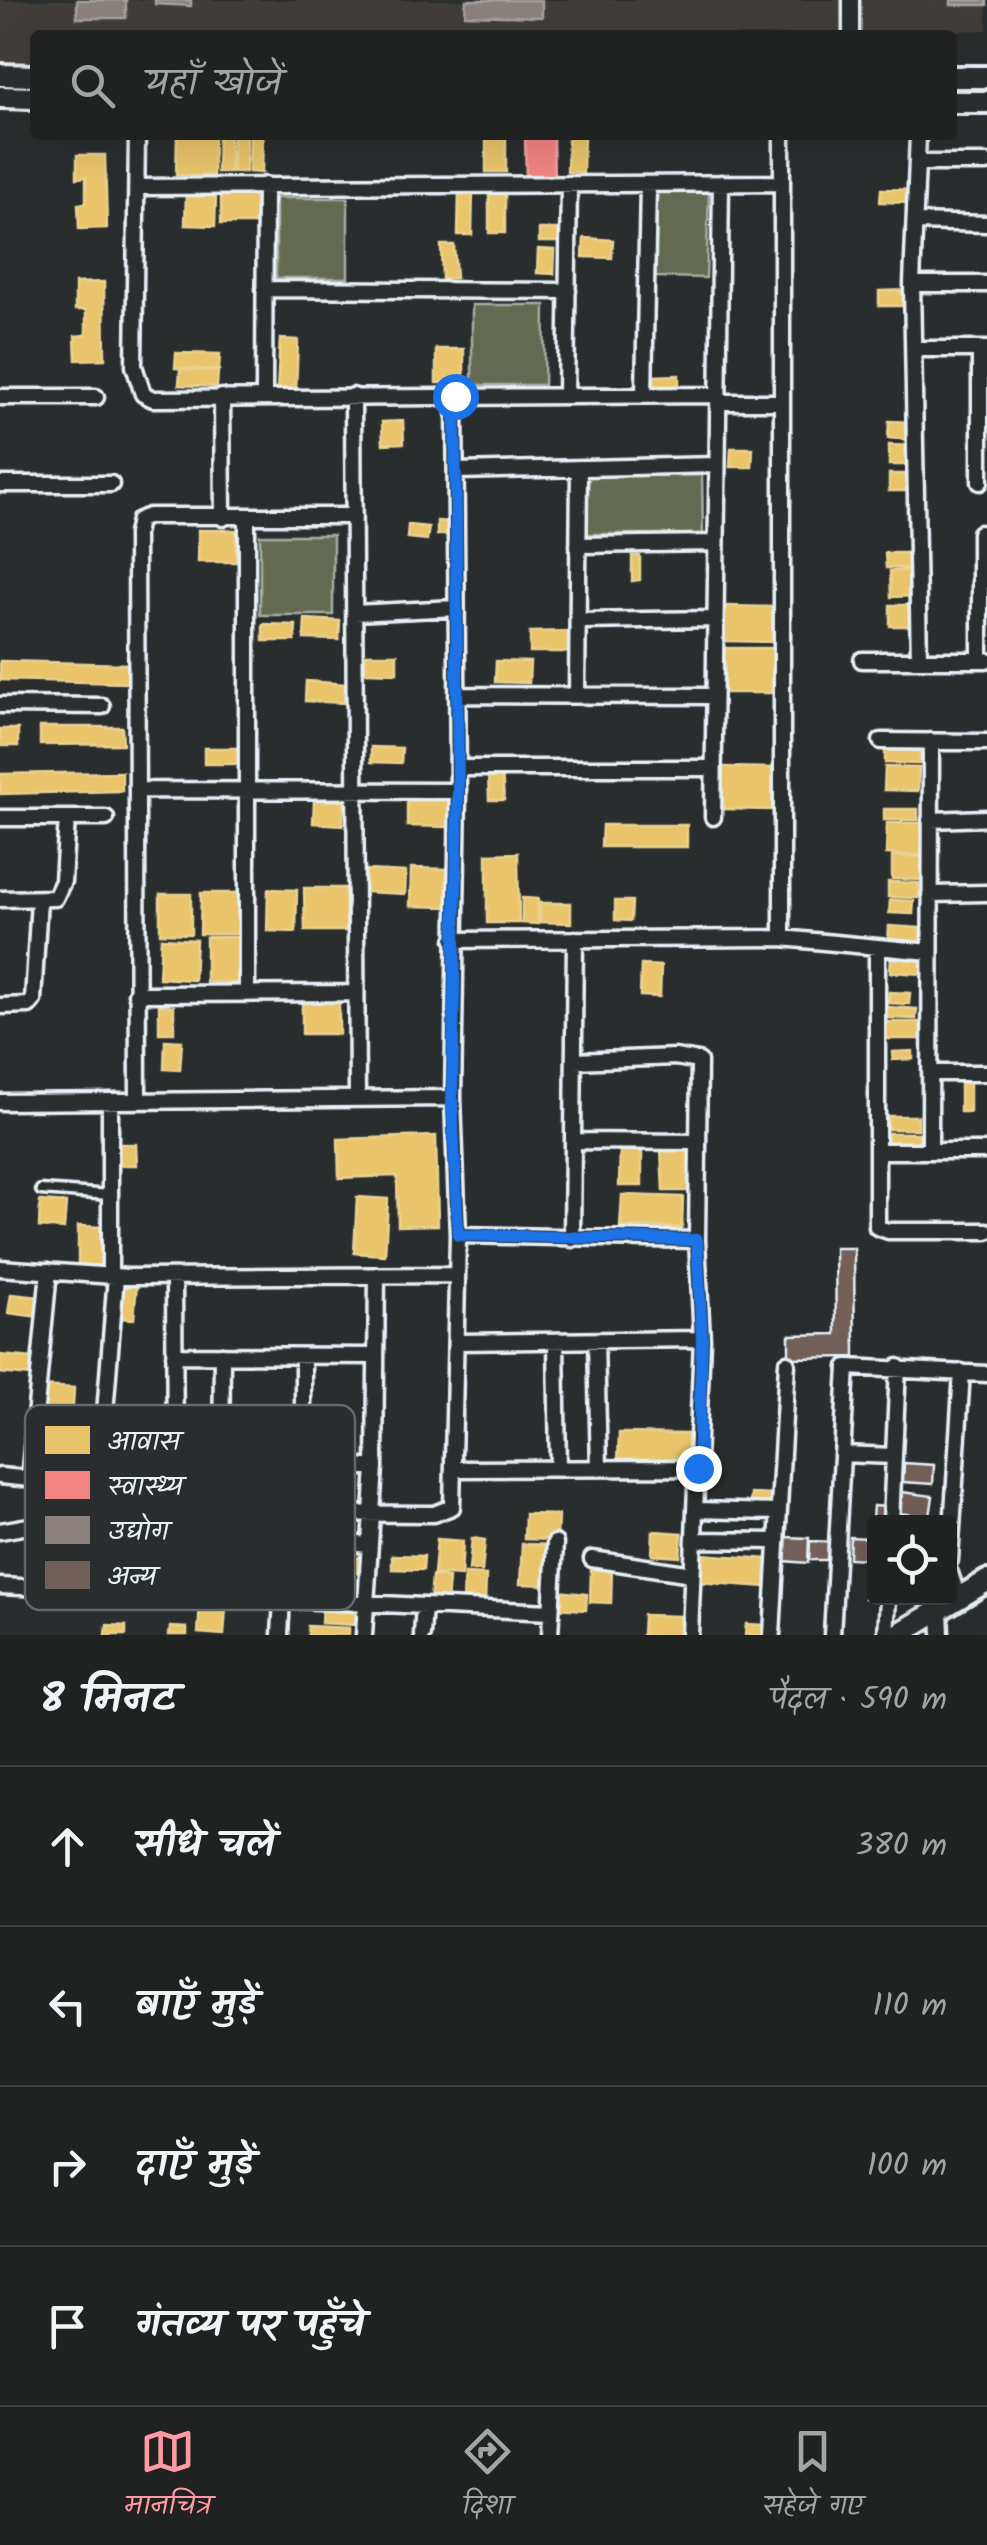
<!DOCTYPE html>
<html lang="hi">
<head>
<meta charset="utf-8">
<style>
  :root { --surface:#202222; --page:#2d2f2f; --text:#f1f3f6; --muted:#a2a4a5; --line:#3d3f40; --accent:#ff9aa2 }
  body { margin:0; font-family:Kalam,"Playpen Sans Deva",sans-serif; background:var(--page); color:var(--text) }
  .controls { position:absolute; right:30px; bottom:30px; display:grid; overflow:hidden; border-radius:10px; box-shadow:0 10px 40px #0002 }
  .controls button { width:90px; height:90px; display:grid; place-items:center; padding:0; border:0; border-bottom:2px solid var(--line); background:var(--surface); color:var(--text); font:50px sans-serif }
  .stop { position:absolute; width:30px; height:30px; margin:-22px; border:8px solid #1a73e8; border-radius:50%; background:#fff }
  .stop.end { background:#1a73e8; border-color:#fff; box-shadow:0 2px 10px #0008 }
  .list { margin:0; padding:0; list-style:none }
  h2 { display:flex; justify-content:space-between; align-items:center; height:130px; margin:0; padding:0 40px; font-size:42px }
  h2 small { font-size:32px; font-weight:400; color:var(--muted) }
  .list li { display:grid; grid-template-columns:65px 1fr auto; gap:30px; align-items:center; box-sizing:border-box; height:160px; padding:0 40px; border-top:2px solid var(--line) }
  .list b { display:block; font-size:38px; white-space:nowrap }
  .list em { font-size:32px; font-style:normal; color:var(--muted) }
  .icon { flex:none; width:55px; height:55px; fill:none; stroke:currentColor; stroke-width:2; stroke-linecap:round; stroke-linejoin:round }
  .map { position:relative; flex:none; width:987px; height:1635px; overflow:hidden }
  .search { position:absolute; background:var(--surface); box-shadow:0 10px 40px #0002; left:30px; right:30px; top:30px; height:110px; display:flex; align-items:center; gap:25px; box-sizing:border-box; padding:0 35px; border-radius:10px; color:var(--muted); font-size:38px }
  .sheet { height:770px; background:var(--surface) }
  nav { display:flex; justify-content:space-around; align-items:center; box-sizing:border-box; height:140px; border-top:2px solid var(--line); background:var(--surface); font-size:28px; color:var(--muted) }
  nav a { display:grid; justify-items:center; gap:5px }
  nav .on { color:var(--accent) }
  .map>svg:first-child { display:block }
  .built { fill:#3f3c3b }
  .green { fill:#636b51; stroke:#a6aea4; stroke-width:2.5 }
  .homes { fill:#e9c46a; stroke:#e9d295; stroke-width:2.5 }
  .health { fill:#f28482; stroke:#efa5a5; stroke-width:2.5 }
  .industry { fill:#8a817c; stroke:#a6a3a1; stroke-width:2.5 }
  .building { fill:#715f59; stroke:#e8f1f8; stroke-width:2.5 }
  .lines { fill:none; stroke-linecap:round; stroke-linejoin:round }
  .lane-casing { stroke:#e8f1f8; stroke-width:15 }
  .street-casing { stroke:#e8f1f8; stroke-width:21 }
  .secondary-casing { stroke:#e8f1f8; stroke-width:28 }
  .lane { stroke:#2a2d2e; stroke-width:8 }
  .street { stroke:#2a2d2e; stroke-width:14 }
  .secondary { stroke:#2a2d2e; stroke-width:20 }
  .route { stroke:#1a73e8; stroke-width:12 }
  .key { fill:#2a2d2e; stroke:#63686b; stroke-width:2.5 }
  .key-label { font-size:28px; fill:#e8f1f8 }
</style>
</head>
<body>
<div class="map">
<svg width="987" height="1635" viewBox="0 0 987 1635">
  <rect width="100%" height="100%" fill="#2a2d2e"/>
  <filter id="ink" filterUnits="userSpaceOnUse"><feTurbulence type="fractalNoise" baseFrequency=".01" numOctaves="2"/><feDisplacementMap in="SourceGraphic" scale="20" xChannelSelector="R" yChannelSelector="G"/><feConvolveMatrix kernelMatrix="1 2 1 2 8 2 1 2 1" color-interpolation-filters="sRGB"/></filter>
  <g filter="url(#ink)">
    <path class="built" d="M 0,0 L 987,0 L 987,30 L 768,35 L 35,35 L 35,68 L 0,70 Z"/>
    <path class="green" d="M 657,191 L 709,193 L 706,278 L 655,277 Z
      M 276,198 L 348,198 L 348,278 L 276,278 Z
      M 472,305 L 545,305 L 544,385 L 472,385 Z
      M 702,475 L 703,534 L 587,534 L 587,476 Z
      M 260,535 L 333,535 L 333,615 L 260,615 Z"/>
    <path class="homes" d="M 177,135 L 214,135 L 213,176 L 176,175 Z
      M 218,135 L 230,135 L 230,172 L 217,172 Z
      M 233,135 L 247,135 L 246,172 L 232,172 Z
      M 250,135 L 263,135 L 262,173 L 249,172 Z
      M 486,135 L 506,135 L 506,172 L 486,172 Z
      M 568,135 L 584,135 L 583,173 L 567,172 Z
      M 77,155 L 105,155 L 107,228 L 79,229 L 78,204 L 86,203 L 86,177 L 77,178 Z
      M 489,189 L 505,189 L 505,233 L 489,233 Z
      M 881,189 L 916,190 L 915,203 L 880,202 Z
      M 459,190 L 473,191 L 472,235 L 458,235 Z
      M 186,194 L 216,195 L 215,226 L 185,225 Z
      M 221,194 L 262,195 L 262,224 L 221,224 Z
      M 539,229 L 558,229 L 558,242 L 539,242 Z
      M 584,238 L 613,240 L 612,258 L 583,257 Z
      M 441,245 L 454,245 L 456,278 L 442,279 Z
      M 538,249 L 555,250 L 554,274 L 537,273 Z
      M 104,282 L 105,359 L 76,360 L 75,336 L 86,335 L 86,310 L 75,310 L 75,283 Z
      M 911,290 L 911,306 L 879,306 L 879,291 Z
      M 280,339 L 298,340 L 296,391 L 277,390 Z
      M 436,349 L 464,349 L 464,383 L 436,383 Z
      M 176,353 L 220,354 L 219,370 L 175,368 Z
      M 180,369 L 218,371 L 217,387 L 179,385 Z
      M 679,375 L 679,387 L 652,388 L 652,376 Z
      M 403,421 L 404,443 L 383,444 L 382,422 Z
      M 889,421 L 914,422 L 913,440 L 888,438 Z
      M 889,445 L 914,446 L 914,465 L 889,465 Z
      M 731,448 L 753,448 L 752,467 L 730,467 Z
      M 889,474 L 916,474 L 916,491 L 889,491 Z
      M 437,521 L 449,522 L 448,535 L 437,535 Z
      M 408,525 L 429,527 L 427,540 L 407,538 Z
      M 198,530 L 236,530 L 236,562 L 198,562 Z
      M 885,553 L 916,553 L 916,568 L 886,568 Z
      M 632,556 L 640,556 L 640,580 L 632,581 Z
      M 916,570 L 916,596 L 891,597 L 890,571 Z
      M 890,605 L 915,605 L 915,626 L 890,626 Z
      M 723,606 L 776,607 L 775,642 L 723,641 Z
      M 305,619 L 340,621 L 339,640 L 304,639 Z
      M 263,624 L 296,625 L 295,641 L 263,641 Z
      M 570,631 L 571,652 L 530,652 L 530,632 Z
      M 722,648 L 773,648 L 773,693 L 722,693 Z
      M 366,654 L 397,654 L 397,673 L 366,672 Z
      M 0,661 L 128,664 L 127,683 L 0,680 Z
      M 496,661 L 530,662 L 529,683 L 495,682 Z
      M 306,681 L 345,684 L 344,703 L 305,701 Z
      M 40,727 L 122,727 L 123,744 L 40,745 Z
      M 0,729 L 18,729 L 18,746 L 0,746 Z
      M 371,747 L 402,748 L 401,763 L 371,762 Z
      M 204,748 L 243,748 L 243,764 L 204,764 Z
      M 885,748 L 920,749 L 920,764 L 885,763 Z
      M 722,767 L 773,768 L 772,810 L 722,809 Z
      M 885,767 L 919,768 L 918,791 L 884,790 Z
      M 122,772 L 122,791 L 0,794 L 0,774 Z
      M 502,772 L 504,800 L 489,800 L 488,773 Z
      M 407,799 L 449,800 L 448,827 L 407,826 Z
      M 314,800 L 344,801 L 343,825 L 313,823 Z
      M 884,809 L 918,809 L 918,820 L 884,820 Z
      M 887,823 L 923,823 L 922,855 L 886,854 Z
      M 602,825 L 687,825 L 687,847 L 601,847 Z
      M 518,853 L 519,923 L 487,923 L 487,854 Z
      M 892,856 L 926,857 L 925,880 L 892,879 Z
      M 411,868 L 449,869 L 448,907 L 410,906 Z
      M 366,870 L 406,872 L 405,894 L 365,892 Z
      M 888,882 L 919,883 L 919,898 L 888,897 Z
      M 304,888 L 345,888 L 346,931 L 305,931 Z
      M 268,889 L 297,890 L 296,932 L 267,931 Z
      M 201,893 L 239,893 L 238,934 L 200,934 Z
      M 160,894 L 191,894 L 191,934 L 160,933 Z
      M 522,898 L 538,899 L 538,924 L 522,923 Z
      M 890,900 L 914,901 L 913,914 L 889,913 Z
      M 615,901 L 632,901 L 631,921 L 615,920 Z
      M 540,903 L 571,903 L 571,923 L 540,922 Z
      M 889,926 L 920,928 L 919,945 L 888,943 Z
      M 206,937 L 237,937 L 237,983 L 206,982 Z
      M 161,938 L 196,940 L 194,980 L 159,978 Z
      M 891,954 L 922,956 L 921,974 L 890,972 Z
      M 641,965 L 661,966 L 660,997 L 640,996 Z
      M 889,992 L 910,993 L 909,1004 L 888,1003 Z
      M 302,1002 L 339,1002 L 339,1034 L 302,1034 Z
      M 159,1005 L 174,1006 L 174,1033 L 159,1033 Z
      M 887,1007 L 917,1009 L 916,1019 L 887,1018 Z
      M 886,1022 L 921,1022 L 921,1039 L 886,1039 Z
      M 165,1040 L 182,1041 L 180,1070 L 164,1069 Z
      M 913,1051 L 913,1059 L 893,1060 L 893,1052 Z
      M 960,1081 L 970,1081 L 970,1112 L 960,1112 Z
      M 888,1116 L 918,1116 L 918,1129 L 888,1129 Z
      M 888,1133 L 919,1133 L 919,1148 L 888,1149 Z
      M 436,1136 L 438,1225 L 398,1226 L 397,1176 L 339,1178 L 338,1139 Z
      M 118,1144 L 136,1144 L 137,1165 L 119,1165 Z
      M 620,1145 L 642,1145 L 642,1186 L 619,1186 Z
      M 689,1148 L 691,1191 L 663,1191 L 661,1149 Z
      M 622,1195 L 683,1197 L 682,1228 L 620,1227 Z
      M 357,1197 L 388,1199 L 385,1255 L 354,1253 Z
      M 40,1201 L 66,1203 L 64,1229 L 39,1227 Z
      M 78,1226 L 105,1227 L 105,1272 L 78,1272 Z
      M 118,1281 L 137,1282 L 134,1319 L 116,1318 Z
      M 11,1294 L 42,1297 L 40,1317 L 8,1313 Z
      M 0,1355 L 33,1358 L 31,1376 L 0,1373 Z
      M 40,1386 L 74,1388 L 72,1424 L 38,1422 Z
      M 619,1433 L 690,1434 L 690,1464 L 618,1462 Z
      M 751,1494 L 773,1495 L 772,1507 L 750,1506 Z
      M 525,1514 L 558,1515 L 557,1540 L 524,1539 Z
      M 653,1531 L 682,1533 L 680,1557 L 652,1555 Z
      M 472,1538 L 485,1540 L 482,1571 L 469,1570 Z
      M 437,1539 L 463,1541 L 461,1576 L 434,1574 Z
      M 522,1544 L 553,1545 L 551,1585 L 520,1584 Z
      M 700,1554 L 768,1559 L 766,1587 L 698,1582 Z
      M 392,1555 L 424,1556 L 423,1570 L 392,1569 Z
      M 348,1557 L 362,1558 L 361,1573 L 348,1573 Z
      M 591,1569 L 612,1569 L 611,1603 L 590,1602 Z
      M 464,1574 L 486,1575 L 485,1605 L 463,1605 Z
      M 432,1576 L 449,1578 L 447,1604 L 430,1602 Z
      M 557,1591 L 587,1594 L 586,1610 L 555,1608 Z
      M 322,1604 L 356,1606 L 355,1625 L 321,1623 Z
      M 200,1605 L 226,1607 L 224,1635 L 198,1633 Z
      M 643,1615 L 680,1616 L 679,1635 L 642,1635 Z
      M 746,1624 L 763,1625 L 762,1635 L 745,1635 Z
      M 107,1625 L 126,1626 L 126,1635 L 106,1635 Z
      M 308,1626 L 349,1628 L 349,1635 L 308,1635 Z
      M 170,1627 L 187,1628 L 187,1635 L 169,1635 Z"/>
    <path class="health" d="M 553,136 L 554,179 L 526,179 L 525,137 Z"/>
    <path class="industry" d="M 77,0 L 126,0 L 126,18 L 77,18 Z
      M 155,0 L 191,0 L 191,6 L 155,4 Z
      M 466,0 L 542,0 L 542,17 L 465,15 Z
      M 951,0 L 987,0 L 987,5 L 951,5 Z"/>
    <path class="building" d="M 835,1248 L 854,1248 L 855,1357 L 789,1358 L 789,1335 L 836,1334 Z
      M 904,1463 L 934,1465 L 933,1484 L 903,1482 Z
      M 902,1492 L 933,1496 L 930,1517 L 899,1513 Z
      M 873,1506 L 890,1507 L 889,1519 L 872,1518 Z
      M 899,1517 L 928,1519 L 928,1522 L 898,1522 Z
      M 784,1537 L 809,1538 L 808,1563 L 783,1561 Z
      M 850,1537 L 869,1538 L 867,1559 L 849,1558 Z
      M 810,1541 L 835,1542 L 835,1560 L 809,1560 Z
      M 866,1584 L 874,1584 L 874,1598 L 883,1599 L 865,1598 Z"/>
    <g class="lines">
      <g class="lane-casing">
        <path id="lane" d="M 41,1190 L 110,1195"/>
      </g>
      <g class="street-casing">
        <path id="street" d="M 851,35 L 851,0
          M 137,135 L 134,366 L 143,394 L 153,399 L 718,395
          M 782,135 L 782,938
          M 918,135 L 912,284 L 919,660
          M 918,163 L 987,163
          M 137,187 L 782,183
          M 917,222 L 987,224
          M 912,284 L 987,284
          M 264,289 L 568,291
          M 914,349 L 987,349
          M 644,395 L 648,184
          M 353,396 L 357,1098
          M 566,396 L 569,184
          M 0,397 L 96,397
          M 222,397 L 223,518
          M 264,397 L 265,185
          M 718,402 L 782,402
          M 456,471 L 717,465
          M 980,482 L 980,349
          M 0,484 L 111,484
          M 247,518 L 247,994
          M 578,545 L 716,543
          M 354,613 L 456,608
          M 578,621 L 715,619
          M 862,660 L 986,660
          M 980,660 L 980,533
          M 457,695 L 714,696
          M 577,695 L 579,468
          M 0,705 L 102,706
          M 881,741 L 987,742
          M 458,768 L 713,768
          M 138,790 L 458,791
          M 713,817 L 721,183
          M 0,818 L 106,818
          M 930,820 L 987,818
          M 930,894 L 987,893
          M 0,899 L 55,898 L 63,881 L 67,818
          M 454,940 L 782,938 L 930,952
          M 877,947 L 877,1227 L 888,1231 L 987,1231
          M 136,994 L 356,993
          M 0,1006 L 29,1005 L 33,1000 L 39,900
          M 575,1061 L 675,1057 L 699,1061 L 697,1240 L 702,1339 L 690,1635
          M 930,1073 L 987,1073
          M 138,1100 L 136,534 L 139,520 L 149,516 L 354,516
          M 0,1102 L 453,1098
          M 574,1141 L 697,1142
          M 877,1151 L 987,1151
          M 930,1151 L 931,741
          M 458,1235 L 697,1240
          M 572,1239 L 575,939
          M 0,1268 L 128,1277 L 457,1275
          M 110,1275 L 110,1101
          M 174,1277 L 175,1467
          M 556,1341 L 558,1469
          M 596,1341 L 599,1468
          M 457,1342 L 702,1339
          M 174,1355 L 374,1356
          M 303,1357 L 303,1467
          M 842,1454 L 894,1456
          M 221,1467 L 222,1355
          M 375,1467 L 143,1467 L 133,1473 L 132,1508 L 139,1512 L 434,1514 L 452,1507 L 458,1235 L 453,1098 L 458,791 L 455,396
          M 455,1469 L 698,1468
          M 0,1476 L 132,1489
          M 29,1480 L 49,1271
          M 99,1487 L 116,1276
          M 697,1510 L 777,1512
          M 891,1522 L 898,1367
          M 0,1531 L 132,1508
          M 241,1535 L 370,1545
          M 696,1540 L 776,1541
          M 592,1559 L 692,1574
          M 950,1560 L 962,1372
          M 950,1573 L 958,1598
          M 0,1586 L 551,1612
          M 940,1609 L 941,1635
          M 280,1635 L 282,1599
          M 364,1635 L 375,1467 L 377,1275
          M 422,1635 L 424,1606
          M 550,1635 L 555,1543
          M 772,1635 L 787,1363
          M 832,1635 L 847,1367 L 987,1374
          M 886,1635 L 888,1598"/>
      </g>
      <g class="secondary-casing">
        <path id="secondary" d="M 0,75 L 35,76
          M 952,77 L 987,77
          M 0,97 L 35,98
          M 952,102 L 987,102
          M 897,1635 L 987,1581"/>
      </g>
      <use href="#lane" class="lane"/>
      <use href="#street" class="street"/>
      <use href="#secondary" class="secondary"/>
    </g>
  </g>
  <g class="lines" filter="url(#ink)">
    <path class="route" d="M 455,396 L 458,791 L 452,1098 L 458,1235 L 697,1240 L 702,1339 L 698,1468"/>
  </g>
  <rect x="25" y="1405" width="330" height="205" rx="15" class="key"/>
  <rect x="45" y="1426" width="45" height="28" fill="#e9c46a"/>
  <rect x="45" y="1471" width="45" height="28" fill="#f28482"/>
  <rect x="45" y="1516" width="45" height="28" fill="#8a817c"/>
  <rect x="45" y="1561" width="45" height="28" fill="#715f59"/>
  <g class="key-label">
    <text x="108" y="1450">आवास</text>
    <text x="108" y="1495">स्वास्थ्य</text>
    <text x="108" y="1540">उद्योग</text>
    <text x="108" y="1585">अन्य</text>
  </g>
</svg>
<div class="controls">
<button><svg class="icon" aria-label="locate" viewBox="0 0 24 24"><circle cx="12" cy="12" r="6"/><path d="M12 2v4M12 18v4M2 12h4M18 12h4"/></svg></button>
</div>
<div class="stop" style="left:455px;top:396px"></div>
<div class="stop end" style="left:698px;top:1468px"></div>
<div class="search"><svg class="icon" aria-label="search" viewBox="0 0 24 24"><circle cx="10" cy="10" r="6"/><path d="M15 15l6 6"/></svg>यहाँ खोजें</div>
</div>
<section class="sheet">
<h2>8 मिनट<small>पैदल · 590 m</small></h2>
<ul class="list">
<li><svg class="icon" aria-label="ahead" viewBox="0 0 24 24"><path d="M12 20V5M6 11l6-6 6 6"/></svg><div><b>सीधे चलें</b></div><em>380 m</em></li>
<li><svg class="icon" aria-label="left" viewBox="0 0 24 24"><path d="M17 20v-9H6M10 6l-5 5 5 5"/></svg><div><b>बाएँ मुड़ें</b></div><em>110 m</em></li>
<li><svg class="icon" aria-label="right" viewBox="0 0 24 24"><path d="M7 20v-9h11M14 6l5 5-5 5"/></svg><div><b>दाएँ मुड़ें</b></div><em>100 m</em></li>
<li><svg class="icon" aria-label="arrive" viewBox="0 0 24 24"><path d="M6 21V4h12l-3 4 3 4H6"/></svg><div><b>गंतव्य पर पहुँचे</b></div></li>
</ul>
</section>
<nav>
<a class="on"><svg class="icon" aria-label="map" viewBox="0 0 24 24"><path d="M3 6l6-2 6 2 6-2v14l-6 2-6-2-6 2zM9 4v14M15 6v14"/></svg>मानचित्र</a>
<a><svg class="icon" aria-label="directions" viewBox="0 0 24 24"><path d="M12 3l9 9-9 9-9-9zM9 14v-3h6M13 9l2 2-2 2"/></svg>दिशा</a>
<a><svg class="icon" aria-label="saved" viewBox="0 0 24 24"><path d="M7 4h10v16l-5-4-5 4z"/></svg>सहेजे गए</a>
</nav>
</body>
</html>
